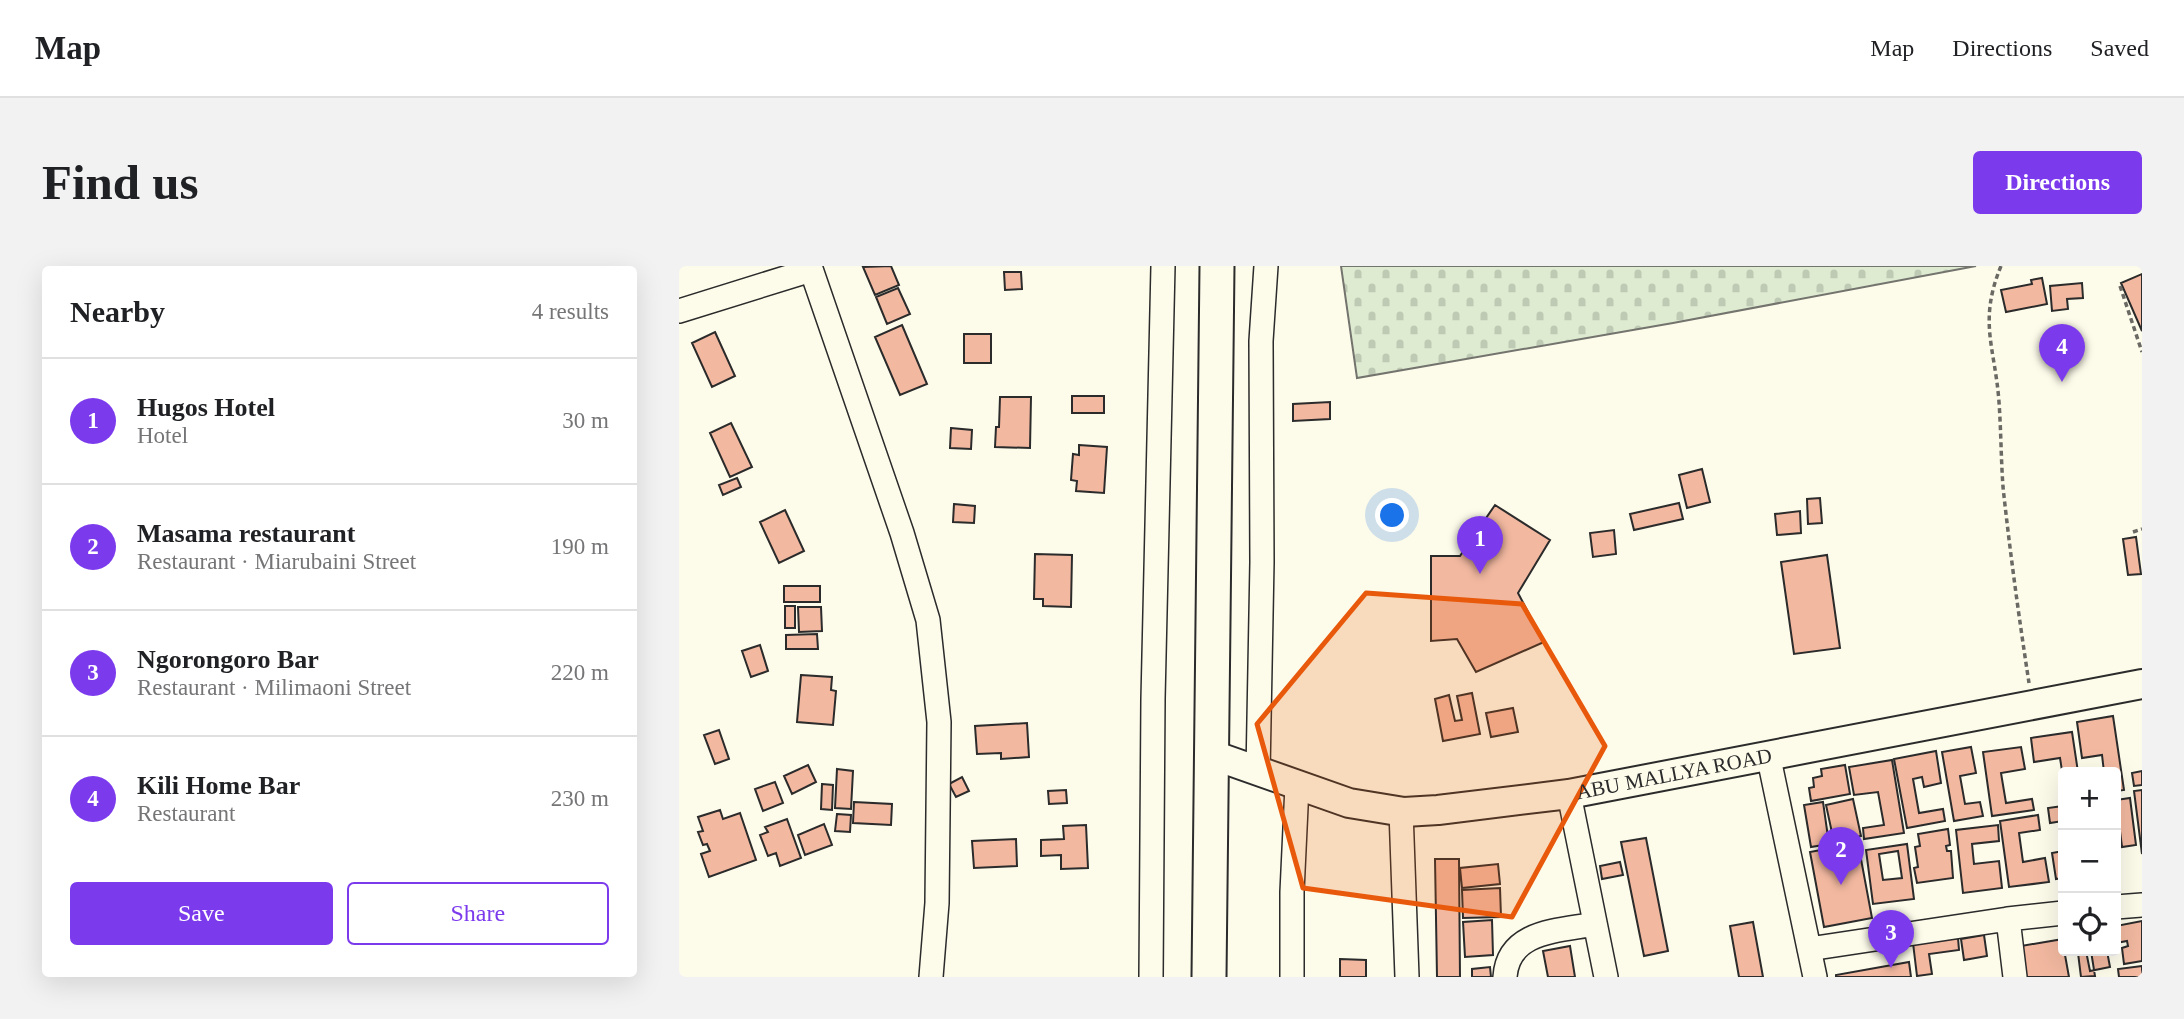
<!DOCTYPE html>
<html lang="en">
<head>
<meta charset="utf-8">
<style>
  :root { --surface:#fff; --page:#f2f2f2; --text:#202124; --muted:#757577; --line:#e0e0e0; --accent:#7c3aed }
  body { margin:0; font-family:Georgia,serif; background:var(--page); color:var(--text) }
  .controls { position:absolute; right:21px; bottom:21px; display:grid; overflow:hidden; border-radius:7px; box-shadow:0 7px 28px #0002 }
  .controls button { width:63px; height:63px; display:grid; place-items:center; padding:0; border:0; border-bottom:2px solid var(--line); background:var(--surface); color:var(--text); font:35px sans-serif }
  .you { position:absolute; left:714px; top:250px; width:24px; height:24px; margin:-18px; border:5px solid #fff; border-radius:50%; background:#1a73e8; box-shadow:0 0 0 10px #1a73e833 }
  .badge { display:grid; place-items:center; width:46px; height:46px; border-radius:50%; background:var(--accent); color:#fff; font-size:23px; font-weight:700 }
  .pin { position:absolute; translate:-50% -58px; filter:drop-shadow(0 2px 4px #0008) }
  .pin::after { content:''; position:absolute; top:37px; width:24px; height:21px; background:inherit; clip-path:polygon(0 0,100% 0,50% 100%) }
  .list { margin:0; padding:0; list-style:none }
  h2 { display:flex; justify-content:space-between; align-items:center; height:91px; margin:0; padding:0 28px; font-size:30px }
  h2 small { font-size:23px; font-weight:400; color:var(--muted) }
  .list li { display:grid; grid-template-columns:46px 1fr auto; gap:21px; align-items:center; box-sizing:border-box; height:126px; padding:0 28px; border-top:2px solid var(--line) }
  .list b { display:block; font-size:26px; white-space:nowrap }
  .list p { margin:0; font-size:23px; white-space:nowrap; color:var(--muted) }
  .list em { font-size:23px; font-style:normal; color:var(--muted) }
  .actions { display:flex; gap:14px; padding:21px 28px }
  .actions a { flex:1; padding:16px 0; border:2px solid var(--accent); border-radius:7px; text-align:center; font-size:24px; color:var(--accent) }
  .actions .main { background:var(--accent); color:#fff }
  .icon { flex:none; width:38px; height:38px; fill:none; stroke:currentColor; stroke-width:2; stroke-linecap:round; stroke-linejoin:round }
  .map { position:relative; flex:none; width:1463px; height:711px; overflow:hidden; border-radius:7px }
  header { display:flex; align-items:center; gap:42px; box-sizing:border-box; height:98px; padding:0 35px; background:var(--surface); border-bottom:2px solid var(--line) }
  header strong { font-size:33px }
  nav { display:flex; gap:38px; margin-inline-start:auto; font-size:24px }
  .intro { display:flex; align-items:center; justify-content:space-between; box-sizing:border-box; height:168px; padding:0 42px }
  h1 { margin:0; font-size:49px }
  .button { padding:18px 32px; border-radius:7px; background:var(--accent); color:#fff; font-size:24px; font-weight:700 }
  main { display:flex; gap:42px; padding:0 42px }
  aside { flex:1; background:var(--surface); border-radius:7px; box-shadow:0 7px 28px #0002 }
  .map>svg:first-child { display:block }
  .cemetery { fill:url(#cemetery-stones); stroke:#74746e; stroke-width:2 }
  .building { fill:#f2b8a0; stroke:#2b2b2b; stroke-width:2; fill-rule:evenodd }
  .lines { fill:none; stroke-linecap:round; stroke-linejoin:round }
  .minor-casing { stroke:#2b2b2b; stroke-width:26 }
  .major-casing { stroke:#2b2b2b; stroke-width:32 }
  .highway-casing { stroke:#2b2b2b; stroke-width:37 }
  .path { stroke:#6a6964; stroke-width:3.5; stroke-dasharray:5 3.5; stroke-linecap:butt }
  .minor { stroke:#fdfbea; stroke-width:23 }
  .major { stroke:#fdfbea; stroke-width:28 }
  .highway { stroke:#fdfbea; stroke-width:33 }
  .marked { fill:#e8590c; fill-opacity:0.2; stroke:#e8590c; stroke-width:5; stroke-linejoin:round }
  .labels { text-anchor:middle; dominant-baseline:central; stroke-width:5; stroke-linejoin:round; paint-order:stroke }
  .street-label { font-size:21px; fill:#2b2b2b; stroke:#fdfbea }
</style>
</head>
<body>
<header>
<strong>Map</strong>
<nav><a>Map</a><a>Directions</a><a>Saved</a></nav>
</header>
<div class="intro"><h1>Find us</h1><a class="button">Directions</a></div>
<main>
<aside>
<h2>Nearby<small>4 results</small></h2>
<ul class="list">
<li><span class="badge">1</span><div><b>Hugos Hotel</b><p>Hotel</p></div><em>30 m</em></li>
<li><span class="badge">2</span><div><b>Masama restaurant</b><p>Restaurant · Miarubaini Street</p></div><em>190 m</em></li>
<li><span class="badge">3</span><div><b>Ngorongoro Bar</b><p>Restaurant · Milimaoni Street</p></div><em>220 m</em></li>
<li><span class="badge">4</span><div><b>Kili Home Bar</b><p>Restaurant</p></div><em>230 m</em></li>
</ul>
<div class="actions"><a class="main">Save</a><a>Share</a></div>
</aside>
<div class="map">
<svg width="1463" height="711" viewBox="0 0 1463 711">
  <defs>
    <pattern id="cemetery-stones" width="16" height="16" patternUnits="userSpaceOnUse" patternTransform="scale(1.75)"><rect width="16" height="16" fill="#deebd1"/><path d="M2 7V4a2 2 0 0 1 4 0v3zM10 15v-3a2 2 0 0 1 4 0v3z" fill="#bfcab4"/></pattern>
  </defs>
  <rect width="100%" height="100%" fill="#fdfbea"/>
  <path class="cemetery" d="M 662,0 L 1297,0 L 994,57 L 678,112 Z"/>
  <path class="building" d="M 212,0 L 220,19 L 196,29 L 184,1 Z
    M 325,6 L 342,6 L 343,23 L 326,24 Z
    M 1463,8 L 1463,65 L 1442,17 Z
    M 1363,12 L 1368,38 L 1327,46 L 1322,24 L 1353,18 L 1352,14 Z
    M 1403,17 L 1404,32 L 1388,33 L 1389,43 L 1373,45 L 1371,20 Z
    M 219,22 L 231,48 L 208,58 L 197,31 Z
    M 223,59 L 248,118 L 221,129 L 196,71 Z
    M 36,66 L 56,110 L 33,121 L 13,77 Z
    M 285,68 L 312,68 L 312,97 L 285,97 Z
    M 393,130 L 425,130 L 425,147 L 393,147 Z
    M 321,131 L 352,131 L 351,182 L 316,181 L 317,161 L 320,161 Z
    M 651,136 L 651,153 L 614,155 L 614,138 Z
    M 52,157 L 73,201 L 51,211 L 31,167 Z
    M 272,162 L 293,164 L 292,183 L 271,182 Z
    M 400,179 L 428,181 L 425,227 L 397,225 L 398,215 L 392,214 L 394,188 L 400,189 Z
    M 1023,203 L 1031,236 L 1008,242 L 1000,209 Z
    M 58,212 L 62,221 L 44,229 L 40,219 Z
    M 1141,232 L 1143,257 L 1129,258 L 1128,233 Z
    M 1000,237 L 1004,253 L 955,264 L 951,248 Z
    M 275,238 L 296,240 L 295,257 L 274,256 Z
    M 816,239 L 871,274 L 839,327 L 865,376 L 797,406 L 778,373 L 752,375 L 752,290 L 781,290 Z
    M 106,244 L 125,285 L 100,297 L 81,256 Z
    M 1121,245 L 1122,267 L 1098,269 L 1096,248 Z
    M 935,264 L 937,288 L 914,291 L 911,267 Z
    M 1457,271 L 1462,308 L 1449,309 L 1444,273 Z
    M 356,288 L 393,289 L 392,341 L 364,340 L 364,333 L 355,333 Z
    M 1148,289 L 1161,382 L 1115,388 L 1102,296 Z
    M 105,320 L 141,320 L 141,336 L 105,336 Z
    M 106,340 L 116,340 L 116,362 L 106,362 Z
    M 119,341 L 142,341 L 143,365 L 120,366 Z
    M 138,368 L 139,383 L 107,383 L 107,369 Z
    M 81,379 L 89,405 L 72,411 L 63,385 Z
    M 122,409 L 153,411 L 152,424 L 157,425 L 154,459 L 118,456 Z
    M 793,427 L 801,468 L 764,475 L 756,433 L 770,429 L 776,455 L 783,454 L 778,430 Z
    M 834,442 L 839,466 L 812,471 L 807,447 Z
    M 1434,450 L 1445,524 L 1437,525 L 1437,506 L 1425,506 L 1423,489 L 1403,492 L 1398,456 Z
    M 348,457 L 350,491 L 322,493 L 322,487 L 298,488 L 296,460 Z
    M 40,464 L 50,493 L 36,498 L 25,469 Z
    M 1393,466 L 1399,506 L 1384,506 L 1384,511 L 1381,492 L 1355,496 L 1352,472 Z
    M 1292,481 L 1297,507 L 1281,510 L 1286,538 L 1301,536 L 1304,550 L 1275,555 L 1263,486 Z
    M 1342,481 L 1346,503 L 1322,507 L 1327,537 L 1353,533 L 1355,544 L 1313,550 L 1304,486 Z
    M 1257,485 L 1262,517 L 1245,521 L 1243,511 L 1234,513 L 1240,547 L 1264,543 L 1266,555 L 1228,562 L 1215,493 Z
    M 1213,494 L 1225,567 L 1185,573 L 1184,562 L 1205,559 L 1199,526 L 1175,529 L 1170,501 Z
    M 129,499 L 137,516 L 113,528 L 105,510 Z
    M 1166,499 L 1171,528 L 1132,535 L 1130,522 L 1135,521 L 1134,512 L 1143,510 L 1142,503 Z
    M 158,503 L 174,505 L 172,543 L 156,542 Z
    M 1463,505 L 1463,519 L 1455,520 L 1453,507 Z
    M 283,511 L 290,525 L 277,531 L 270,518 Z
    M 96,516 L 104,537 L 84,545 L 76,523 Z
    M 143,518 L 154,519 L 153,544 L 142,543 Z
    M 387,524 L 388,537 L 370,538 L 369,525 Z
    M 1463,524 L 1463,588 L 1455,525 Z
    M 1451,532 L 1457,579 L 1443,581 L 1437,534 Z
    M 1174,533 L 1182,570 L 1155,576 L 1147,539 Z
    M 175,536 L 213,538 L 212,559 L 174,557 Z
    M 1144,536 L 1150,578 L 1132,581 L 1125,539 Z
    M 1384,540 L 1384,555 L 1371,557 L 1369,542 Z
    M 41,544 L 44,553 L 61,547 L 77,594 L 30,611 L 22,588 L 31,585 L 28,578 L 24,579 L 19,566 L 24,565 L 19,551 Z
    M 158,548 L 172,549 L 171,566 L 156,565 Z
    M 1359,549 L 1361,564 L 1340,567 L 1344,596 L 1366,592 L 1370,616 L 1330,621 L 1321,555 Z
    M 108,553 L 122,592 L 101,600 L 97,587 L 89,590 L 81,569 L 89,566 L 86,561 Z
    M 145,558 L 153,579 L 126,589 L 119,569 Z
    M 407,559 L 409,602 L 382,603 L 382,589 L 362,590 L 362,574 L 385,573 L 384,560 Z
    M 1319,559 L 1320,575 L 1293,578 L 1295,598 L 1320,595 L 1323,622 L 1284,627 L 1277,564 Z
    M 1269,563 L 1271,579 L 1267,580 L 1268,585 L 1272,585 L 1274,612 L 1238,617 L 1235,602 L 1239,601 L 1236,581 L 1241,580 L 1239,568 Z
    M 967,572 L 989,685 L 965,690 L 942,576 Z
    M 337,573 L 338,600 L 295,602 L 293,575 Z
    M 1179,577 L 1193,652 L 1145,661 L 1131,586 Z
    M 1228,578 L 1235,633 L 1194,638 L 1187,584 ZM 1219,585 L 1223,612 L 1204,614 L 1200,588 Z
    M 1384,585 L 1384,612 L 1377,613 L 1373,587 Z
    M 756,593 L 780,593 L 781,711 L 758,711 Z
    M 941,596 L 944,609 L 923,613 L 921,600 Z
    M 819,598 L 821,618 L 783,622 L 781,602 Z
    M 821,622 L 822,651 L 784,652 L 783,624 Z
    M 813,654 L 814,689 L 786,691 L 784,656 Z
    M 1463,655 L 1463,695 L 1445,698 L 1443,682 L 1449,680 L 1448,675 L 1437,677 L 1437,660 Z
    M 1074,656 L 1084,711 L 1060,711 L 1051,660 Z
    M 1305,669 L 1308,690 L 1285,694 L 1282,673 Z
    M 1279,672 L 1280,684 L 1250,688 L 1253,708 L 1238,710 L 1234,677 Z
    M 1384,673 L 1384,685 L 1412,685 L 1416,710 L 1402,711 L 1399,687 L 1386,689 L 1390,711 L 1346,711 L 1342,680 Z
    M 891,680 L 896,711 L 869,711 L 864,685 Z
    M 1407,685 L 1428,685 L 1431,701 L 1411,705 Z
    M 661,693 L 687,694 L 687,711 L 661,711 Z
    M 1230,696 L 1232,711 L 1157,711 L 1157,709 Z
    M 1463,700 L 1463,711 L 1440,711 L 1439,703 Z
    M 811,701 L 812,711 L 793,711 L 793,703 Z"/>
  <g class="lines">
    <g class="minor-casing">
      <path id="minor" d="M 131,0 L 223,267 L 249,354 L 260,456 L 258,637 L 252,711
        M 0,45 L 132,4
        M 1089,488 L 1136,711
        M 579,506 L 583,296 L 582,75 L 587,0
        M 890,528 L 927,711
        M 722,545 L 728,711
        M 1437,641 L 1463,639
        M 1329,653 L 1336,711
        M 1130,683 L 1329,653 L 1384,647
        M 472,711 L 474,433 L 484,0
        M 613,711 L 613,626 L 618,520
        M 826,711 C 829,664 880,665 916,658"/>
    </g>
    <g class="major-casing">
      <g id="major">
        <path id="s1" d="M 531,488 L 670,537 L 725,546 L 759,544 L 890,528 L 1463,418"/>
      </g>
    </g>
    <g class="highway-casing">
      <path id="highway" d="M 530,711 L 538,0"/>
    </g>
    <path class="path" d="M 1322,0 C 1299,56 1316,81 1320,136 C 1322,164 1322,193 1324,221 C 1331,286 1340,352 1350,417
      M 1441,20 L 1463,86
      M 1454,266 L 1463,263"/>
    <use href="#minor" class="minor"/>
    <use href="#major" class="major"/>
    <use href="#highway" class="highway"/>
  </g>
  <path class="marked" d="M 687,327 L 843,338 L 926,480 L 833,651 L 624,622 L 578,458 Z"/>
  <g class="labels">
    <g class="street-label">
      <text stroke="none"><textPath href="#s1" startOffset="476">ABU MALLYA ROAD</textPath></text>
    </g>
  </g>
</svg>
<div class="controls">
<button>+</button>
<button>−</button>
<button><svg class="icon" aria-label="locate" viewBox="0 0 24 24"><circle cx="12" cy="12" r="6"/><path d="M12 2v4M12 18v4M2 12h4M18 12h4"/></svg></button>
</div>
<div class="you"></div>
<div class="pin badge" style="left:801px;top:308px">1</div>
<div class="pin badge" style="left:1162px;top:619px">2</div>
<div class="pin badge" style="left:1212px;top:702px">3</div>
<div class="pin badge" style="left:1383px;top:116px">4</div>
</div>
</main>
</body>
</html>
